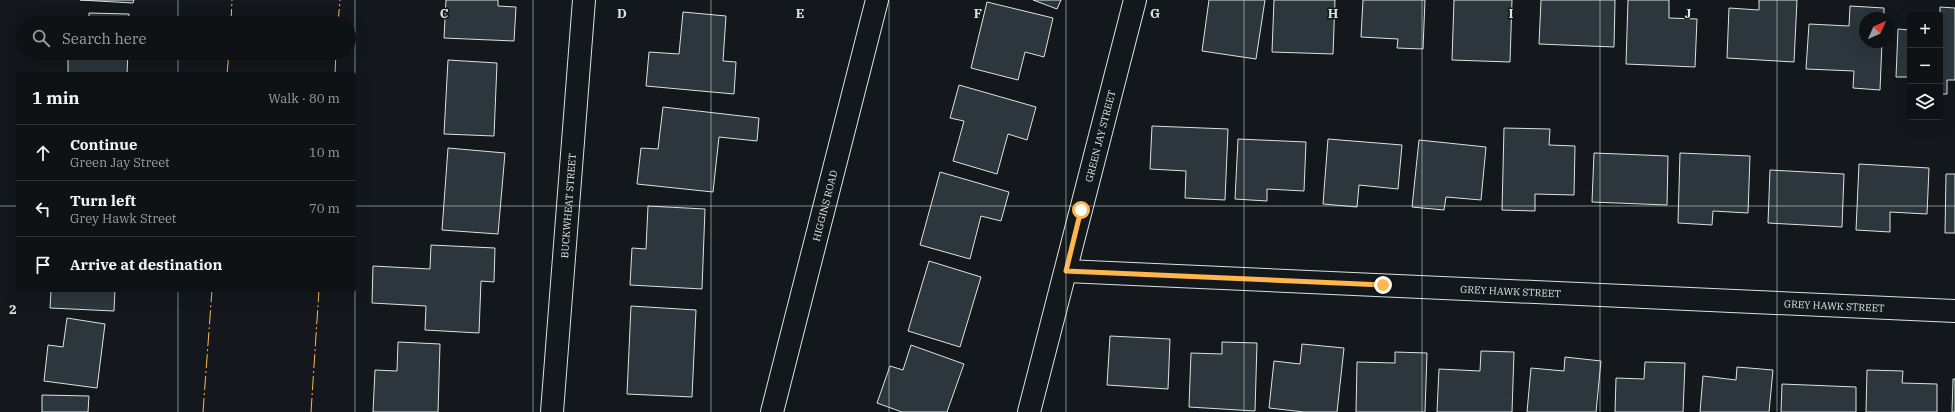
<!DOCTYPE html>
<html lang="en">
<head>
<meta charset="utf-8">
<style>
  :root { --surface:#0f1215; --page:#181b1e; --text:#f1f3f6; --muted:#9b9ea0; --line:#2f3234 }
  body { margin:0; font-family:"IBM Plex Serif",serif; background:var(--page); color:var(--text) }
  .controls { position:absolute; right:12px; top:12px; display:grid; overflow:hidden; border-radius:4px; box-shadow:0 4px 16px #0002 }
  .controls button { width:36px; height:36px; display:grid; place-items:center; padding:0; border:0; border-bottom:1px solid var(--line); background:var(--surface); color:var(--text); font:20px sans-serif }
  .compass { position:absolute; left:1859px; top:12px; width:36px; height:36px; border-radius:50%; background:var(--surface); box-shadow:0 4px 16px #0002; rotate:45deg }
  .stop { position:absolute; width:12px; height:12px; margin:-9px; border:3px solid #ffb74d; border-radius:50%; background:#fff }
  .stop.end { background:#ffb74d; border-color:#fff; box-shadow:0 1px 4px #0008 }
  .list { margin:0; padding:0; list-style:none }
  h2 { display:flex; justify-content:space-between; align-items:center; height:52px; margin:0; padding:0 16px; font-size:17px }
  h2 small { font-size:13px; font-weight:400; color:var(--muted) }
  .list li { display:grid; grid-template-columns:26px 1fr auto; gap:12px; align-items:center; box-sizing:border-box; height:56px; padding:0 16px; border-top:1px solid var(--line) }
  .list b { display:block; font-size:15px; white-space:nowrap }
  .list p { margin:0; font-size:13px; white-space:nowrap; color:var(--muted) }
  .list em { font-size:13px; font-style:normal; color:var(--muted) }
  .icon { flex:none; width:22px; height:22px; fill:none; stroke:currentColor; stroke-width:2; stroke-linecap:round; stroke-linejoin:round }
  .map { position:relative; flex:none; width:1955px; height:412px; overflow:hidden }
  .search { position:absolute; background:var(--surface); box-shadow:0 4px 16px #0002; left:16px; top:16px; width:340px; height:44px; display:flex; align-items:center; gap:10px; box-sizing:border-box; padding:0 14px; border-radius:22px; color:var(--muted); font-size:15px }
  .panel { position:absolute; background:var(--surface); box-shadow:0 4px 16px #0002; left:16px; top:72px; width:340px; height:220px; border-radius:4px }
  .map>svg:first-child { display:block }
  .building { fill:#2c363c; stroke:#d8e6dc }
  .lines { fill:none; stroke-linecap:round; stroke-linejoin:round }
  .minor-casing { stroke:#d8e6dc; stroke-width:24 }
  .tertiary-casing { stroke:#d8e6dc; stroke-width:24 }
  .minor { stroke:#14181c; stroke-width:22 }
  .tertiary { stroke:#14181c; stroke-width:22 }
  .power { stroke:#ffb74d; stroke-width:1; stroke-dasharray:14 3 2 3; stroke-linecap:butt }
  .route { stroke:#ffb74d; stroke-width:5 }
  .grid { fill:none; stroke:#d8e6dc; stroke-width:1; stroke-opacity:0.55 }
  .labels { text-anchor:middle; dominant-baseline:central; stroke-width:3; stroke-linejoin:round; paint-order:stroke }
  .street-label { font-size:10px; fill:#d8e6dc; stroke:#14181c }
  .grid-label { font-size:13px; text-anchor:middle; font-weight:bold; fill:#d8e6dc; stroke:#14181c; stroke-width:3; stroke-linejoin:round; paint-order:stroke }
</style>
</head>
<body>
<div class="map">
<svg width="1955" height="412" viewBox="0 0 1955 412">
  <rect width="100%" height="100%" fill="#14181c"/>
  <path class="building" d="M 80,0 L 134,0 L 133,3 Z
    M 446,0 L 498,0 L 498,6 L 516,7 L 514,41 L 444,38 Z
    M 1033,0 L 1061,0 L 1057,9 Z
    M 1209,0 L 1265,0 L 1256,59 L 1202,51 Z
    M 1274,0 L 1335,0 L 1333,54 L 1272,52 Z
    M 1363,0 L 1425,0 L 1423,49 L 1397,48 L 1398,39 L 1361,37 Z
    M 1454,0 L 1512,0 L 1510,62 L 1452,60 Z
    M 1541,0 L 1615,0 L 1614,47 L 1539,44 Z
    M 1628,0 L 1669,0 L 1669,18 L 1697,19 L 1695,67 L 1626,64 Z
    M 1759,0 L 1797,0 L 1794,62 L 1727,58 L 1729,8 L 1759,10 Z
    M 987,2 L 1053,18 L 1044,57 L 1025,52 L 1018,80 L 971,68 Z
    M 1850,6 L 1884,8 L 1884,18 L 1865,18 L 1865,42 L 1882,42 L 1880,90 L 1853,88 L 1854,71 L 1806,69 L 1809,24 L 1849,26 Z
    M 1940,7 L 1955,8 L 1955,80 L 1947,80 L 1947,94 L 1940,94 Z
    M 683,12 L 726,16 L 723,61 L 736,62 L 734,94 L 646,86 L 649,52 L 679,54 Z
    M 89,13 L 129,14 L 129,23 L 89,23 Z
    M 1898,29 L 1910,30 L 1910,77 L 1896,77 Z
    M 68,53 L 128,53 L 127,74 L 68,74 Z
    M 448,60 L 497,63 L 494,136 L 444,134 Z
    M 959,85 L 1036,107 L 1027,140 L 1008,134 L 997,174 L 953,161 L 964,121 L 950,118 Z
    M 663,107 L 759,118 L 757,141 L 719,137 L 713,192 L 637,184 L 641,148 L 658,149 Z
    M 1152,126 L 1228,129 L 1225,200 L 1185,198 L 1186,171 L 1150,169 Z
    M 1504,128 L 1550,129 L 1549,145 L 1575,146 L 1574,195 L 1535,194 L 1535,211 L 1502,210 Z
    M 1238,139 L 1306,142 L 1304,191 L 1267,189 L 1267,201 L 1235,199 Z
    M 1328,139 L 1402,145 L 1398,189 L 1359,185 L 1357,207 L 1323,204 Z
    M 1419,140 L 1486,147 L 1481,200 L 1446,197 L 1444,210 L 1412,207 Z
    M 448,148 L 505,153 L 498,234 L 442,230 Z
    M 1594,153 L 1668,156 L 1667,205 L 1592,202 Z
    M 1680,153 L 1750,156 L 1748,213 L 1713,211 L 1712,225 L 1678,223 Z
    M 1859,164 L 1929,168 L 1927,214 L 1890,212 L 1890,232 L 1856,230 Z
    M 1770,170 L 1844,174 L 1842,227 L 1768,223 Z
    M 940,172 L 1009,192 L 1001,221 L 981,216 L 970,259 L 920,245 Z
    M 1946,174 L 1955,174 L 1955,233 L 1945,233 Z
    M 648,206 L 705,209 L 702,289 L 630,285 L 632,248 L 646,249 Z
    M 431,245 L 495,248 L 494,282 L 481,281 L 479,333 L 425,330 L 426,306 L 372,303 L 373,266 L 430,269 Z
    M 929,261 L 981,277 L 960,347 L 908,331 Z
    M 51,290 L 115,290 L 114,311 L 50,308 Z
    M 631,306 L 696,310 L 692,397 L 627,394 Z
    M 67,318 L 105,324 L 97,388 L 44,381 L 48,345 L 63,347 Z
    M 1110,336 L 1170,339 L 1168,389 L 1107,385 Z
    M 398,342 L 440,344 L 438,412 L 373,412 L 375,370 L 397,371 Z
    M 1222,342 L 1257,343 L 1255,411 L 1189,407 L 1191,353 L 1222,354 Z
    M 1302,344 L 1344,348 L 1337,412 L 1304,412 L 1269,408 L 1274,361 L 1300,364 Z
    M 911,345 L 964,364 L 947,412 L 902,412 L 877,403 L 890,366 L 903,370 Z
    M 1481,351 L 1514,352 L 1512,412 L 1437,412 L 1439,369 L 1480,371 Z
    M 1395,352 L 1427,353 L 1425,412 L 1356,412 L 1357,362 L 1395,363 Z
    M 1565,357 L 1601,361 L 1596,412 L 1527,412 L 1531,368 L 1564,371 Z
    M 1645,362 L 1685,363 L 1683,412 L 1615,412 L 1616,378 L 1644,379 Z
    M 1737,367 L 1773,370 L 1769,412 L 1700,412 L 1703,376 L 1736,380 Z
    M 1867,370 L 1903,371 L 1902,383 L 1937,384 L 1937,412 L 1866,412 Z
    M 1953,379 L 1955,379 L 1955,412 L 1952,412 Z
    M 1782,384 L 1856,387 L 1856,412 L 1781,412 Z
    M 42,395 L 89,396 L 88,412 L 42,412 Z"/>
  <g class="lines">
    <g class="minor-casing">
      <g id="minor">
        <path id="s1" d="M 1066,271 L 1955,311"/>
        <path id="s2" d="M 552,412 L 584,0"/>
        <path id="s3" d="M 1029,412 L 1135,0"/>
      </g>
    </g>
    <g class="tertiary-casing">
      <g id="tertiary">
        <path id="s4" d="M 772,412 L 877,0"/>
      </g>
    </g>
    <use href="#minor" class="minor"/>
    <use href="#tertiary" class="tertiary"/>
    <path class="power" d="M 231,23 L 232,0
      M 338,23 L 340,0
      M 227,74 L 229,53
      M 335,74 L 336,53
      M 203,412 L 212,290
      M 311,412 L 319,290"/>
  </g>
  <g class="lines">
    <path class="route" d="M 1081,210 L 1066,271 L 1383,285"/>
  </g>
  <path class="grid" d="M 178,0 L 178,23M 355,0 L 355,412M 533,0 L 533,412M 711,0 L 711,412M 889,0 L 889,412M 1066,0 L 1066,412M 1244,0 L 1244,412M 1422,0 L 1422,412M 1600,0 L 1600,412M 1777,0 L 1777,412M 178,53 L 178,74M 0,206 L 18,206M 354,206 L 1955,206M 178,290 L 178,412"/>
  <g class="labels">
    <g class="street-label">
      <text stroke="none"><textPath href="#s3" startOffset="285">GREEN JAY STREET</textPath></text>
      <text stroke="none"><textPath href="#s2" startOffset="207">BUCKWHEAT STREET</textPath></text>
      <text stroke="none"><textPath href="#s4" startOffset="213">HIGGINS ROAD</textPath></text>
      <text stroke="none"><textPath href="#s1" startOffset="445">GREY HAWK STREET</textPath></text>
      <text stroke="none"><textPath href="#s1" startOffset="769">GREY HAWK STREET</textPath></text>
    </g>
  </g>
  <g class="grid-label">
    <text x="444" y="18">C</text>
    <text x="622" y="18">D</text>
    <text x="800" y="18">E</text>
    <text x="978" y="18">F</text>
    <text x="1155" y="18">G</text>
    <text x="1333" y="18">H</text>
    <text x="1511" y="18">I</text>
    <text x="1688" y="18">J</text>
    <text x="13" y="314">2</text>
  </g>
</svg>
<div class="controls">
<button>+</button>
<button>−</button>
<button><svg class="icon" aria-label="layers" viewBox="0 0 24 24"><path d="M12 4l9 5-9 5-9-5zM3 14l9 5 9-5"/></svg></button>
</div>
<svg class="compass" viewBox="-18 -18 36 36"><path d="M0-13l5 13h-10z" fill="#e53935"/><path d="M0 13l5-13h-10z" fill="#9b9ea0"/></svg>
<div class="stop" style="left:1081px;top:210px"></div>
<div class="stop end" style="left:1383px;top:285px"></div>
<div class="search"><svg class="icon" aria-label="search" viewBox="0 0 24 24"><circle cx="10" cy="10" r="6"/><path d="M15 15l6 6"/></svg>Search here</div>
<section class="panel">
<h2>1 min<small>Walk · 80 m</small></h2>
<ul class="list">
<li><svg class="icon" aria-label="ahead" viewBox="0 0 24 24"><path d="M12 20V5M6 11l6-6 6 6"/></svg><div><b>Continue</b><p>Green Jay Street</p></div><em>10 m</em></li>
<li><svg class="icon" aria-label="left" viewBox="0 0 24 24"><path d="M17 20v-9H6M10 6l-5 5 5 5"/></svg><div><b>Turn left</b><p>Grey Hawk Street</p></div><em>70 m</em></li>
<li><svg class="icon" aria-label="arrive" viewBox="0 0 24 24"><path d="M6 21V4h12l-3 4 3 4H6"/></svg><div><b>Arrive at destination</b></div></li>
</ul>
</section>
</div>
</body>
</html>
